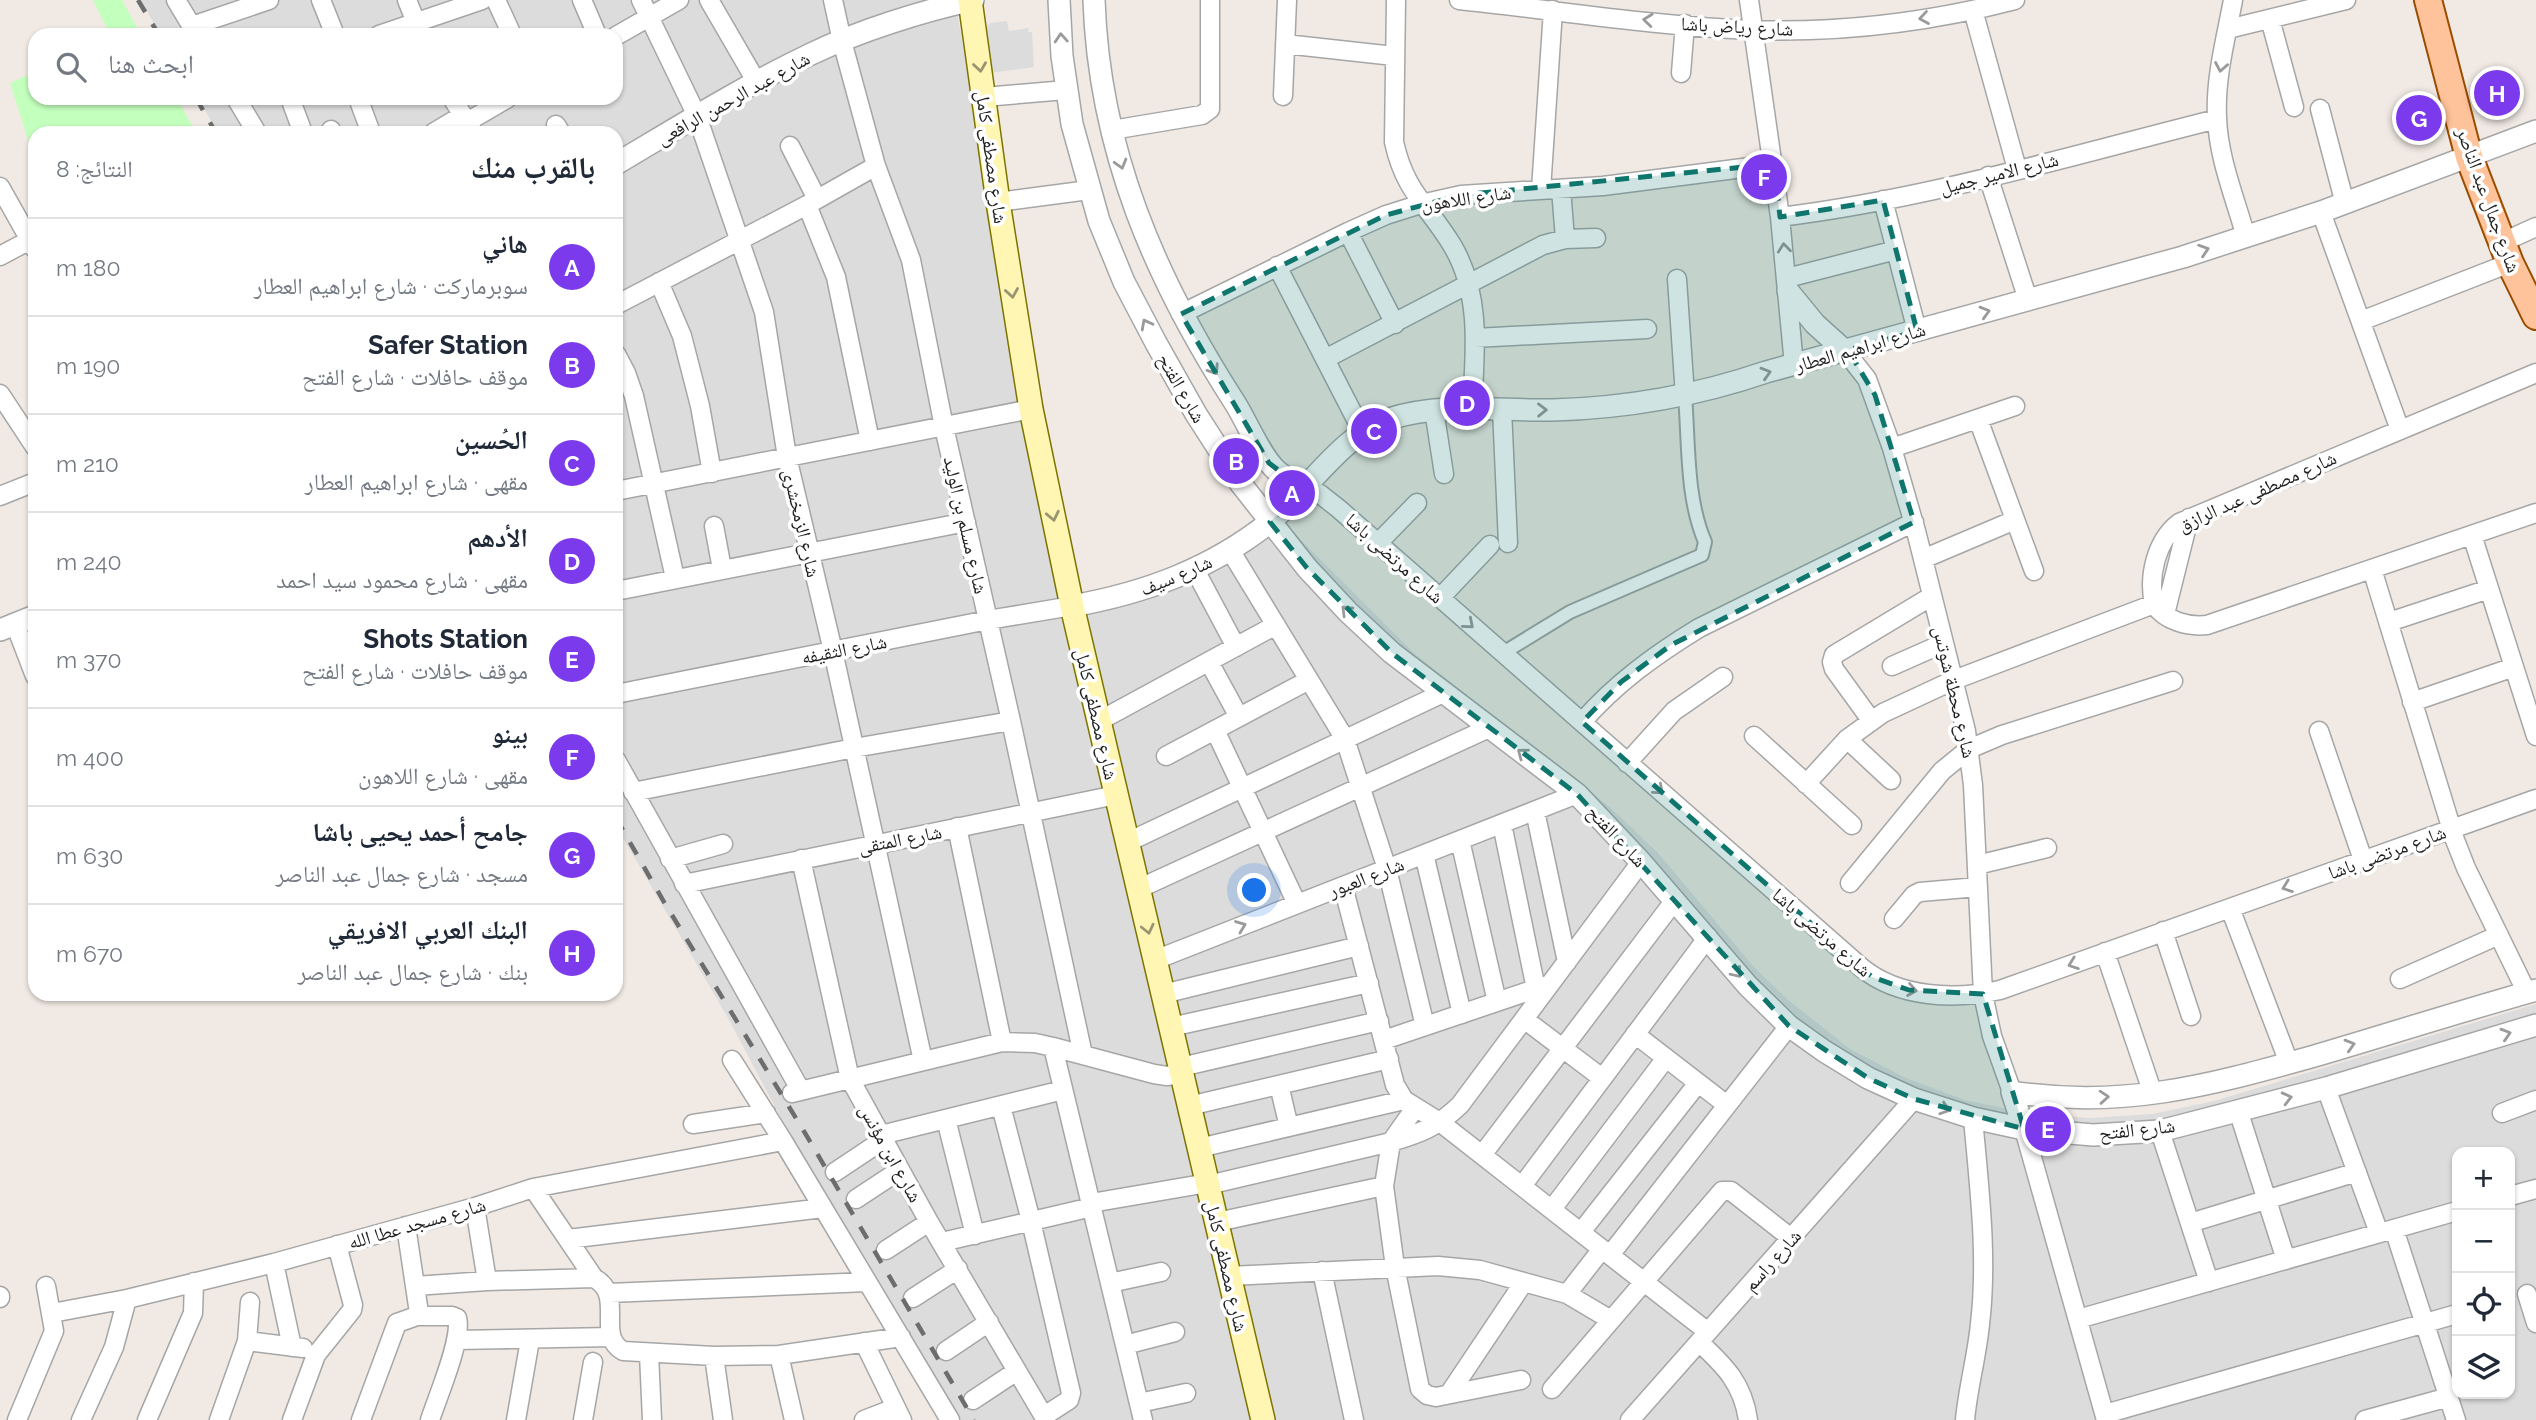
<!DOCTYPE html>
<html lang="ar">
<head>
<meta charset="utf-8">
<style>
  :root { --surface:#fff; --page:#f6f6f7; --text:#1f2937; --muted:#747a83; --line:#e0e1e3; --accent:#7c3aed }
  body { margin:0; font-family:Raleway,"Noto Naskh Arabic",sans-serif; background:var(--page); color:var(--text); direction:rtl }
  .controls { position:absolute; right:21px; bottom:21px; display:grid; overflow:hidden; border-radius:14px; box-shadow:0 2px 5px #0004 }
  .controls button { width:63px; height:63px; display:grid; place-items:center; padding:0; border:0; border-bottom:2px solid var(--line); background:var(--surface); color:var(--text); font:35px sans-serif }
  .you { position:absolute; left:1255px; top:891px; width:24px; height:24px; margin:-18px; border:5px solid #fff; border-radius:50%; background:#1a73e8; box-shadow:0 0 0 10px #1a73e833 }
  .badge { display:grid; place-items:center; width:46px; height:46px; border-radius:50%; background:var(--accent); color:#fff; font-size:23px; font-weight:700 }
  .pin { position:absolute; translate:-50% -50%; border:4px solid #fff; box-shadow:0 2px 7px #0006 }
  .list { margin:0; padding:0; list-style:none }
  h2 { display:flex; justify-content:space-between; align-items:center; height:91px; margin:0; padding:0 28px; font-size:30px }
  h2 small { font-size:23px; font-weight:400; color:var(--muted) }
  .list li { display:grid; grid-template-columns:46px 1fr auto; gap:21px; align-items:center; box-sizing:border-box; height:98px; padding:0 28px; border-top:2px solid var(--line) }
  .list b { display:block; font-size:26px; white-space:nowrap }
  .list p { margin:0; font-size:23px; white-space:nowrap; color:var(--muted) }
  .list em { font-size:23px; font-style:normal; color:var(--muted) }
  .icon { flex:none; width:38px; height:38px; fill:none; stroke:currentColor; stroke-width:2; stroke-linecap:round; stroke-linejoin:round }
  .map { position:relative; flex:none; width:2536px; height:1420px; overflow:hidden; direction:ltr }
  .search { position:absolute; background:var(--surface); box-shadow:0 2px 5px #0004; left:28px; top:28px; width:595px; height:77px; display:flex; align-items:center; gap:18px; box-sizing:border-box; padding:0 24px; border-radius:21px; color:var(--muted); font-size:26px }
  .panel { position:absolute; background:var(--surface); box-shadow:0 2px 5px #0004; left:28px; top:126px; width:595px; height:875px; border-radius:21px; direction:rtl }
  .map>svg:first-child { display:block }
  .residential { fill:#dddcdc; fill-rule:evenodd }
  .park { fill:#c3ffbd }
  .lines { fill:none; stroke-linecap:round; stroke-linejoin:round }
  .pedestrian-casing { stroke:#a6a6a6; stroke-width:16 }
  .minor-casing { stroke:#a6a6a6; stroke-width:21 }
  .tertiary-casing { stroke:#a6a6a6; stroke-width:24 }
  .secondary-casing { stroke:#7c7400; stroke-width:26 }
  .primary-casing { stroke:#9a4d00; stroke-width:30 }
  .pedestrian { stroke:#fff; stroke-width:12 }
  .minor { stroke:#fff; stroke-width:18 }
  .tertiary { stroke:#fff; stroke-width:21 }
  .secondary { stroke:#fff6b4; stroke-width:23 }
  .primary { stroke:#ffc39b; stroke-width:26 }
  .rail { stroke:#6d6d6d; stroke-width:4.5; stroke-dasharray:14 14; stroke-linecap:butt }
  .oneway { stroke:#9a9a9a }
  .oneway2 { stroke:#9a9571 }
  .marked { fill:#0f766e; fill-opacity:0.2; stroke:#0f766e; stroke-width:5; stroke-dasharray:14 9; stroke-linejoin:round }
  .labels { text-anchor:middle; dominant-baseline:central; stroke-width:7; stroke-linejoin:round; paint-order:stroke }
  .street-label { font-size:19px; fill:#1f1f1f; stroke:#fff }
</style>
</head>
<body>
<div class="map">
<svg width="2536" height="1420" viewBox="0 0 2536 1420">
  <rect width="100%" height="100%" fill="#f1eae4"/>
  <path class="residential" d="M 140,0 L 955,0 L 1059,600 L 1100,591 L 1192,565 L 1271,510 L 1415,654 L 1611,808 L 1658,853 L 1754,967 L 1787,999 L 1850,1049 L 1906,1078 L 1965,1100 L 2027,1113 L 2089,1118 L 2152,1114 L 2214,1101 L 2536,1004 L 2536,1420 L 958,1420 L 793,1141 L 728,1018 L 616,826 L 616,133 L 218,133 L 198,98 L 616,98 L 616,35 L 161,35 ZM 2457,1152 L 2510,1152 L 2510,1394 L 2457,1394 Z
    M 1007,21 L 1009,31 L 1029,28 L 1028,32 L 1032,32 L 1034,67 L 982,74 L 986,28 L 990,23 Z"/>
  <path class="park" d="M 93,0 L 122,0 L 141,35 L 110,35 Z
    M 35,72 L 35,98 L 177,98 L 196,133 L 35,133 L 35,162 L 10,83 Z"/>
  <g class="lines">
    <g class="pedestrian-casing">
      <path id="pedestrian" d="M 1503,653 L 1570,612 L 1702,555 L 1705,542 C 1686,498 1689,444 1685,396"/>
    </g>
    <g class="minor-casing">
      <path id="minor" d="M 176,0 L 197,35
        M 321,0 L 335,35
        M 407,0 L 421,35
        M 496,0 L 512,35
        M 582,0 L 597,35
        M 641,0 L 697,116 L 764,312 L 787,457 L 833,651 L 923,1061
        M 709,0 L 756,81
        M 833,0 L 842,41 L 876,166 L 911,260 L 944,427 L 1011,721 L 1083,1055
        M 1396,0 L 1394,142 C 1405,192 1427,204 1452,245 C 1482,295 1475,352 1472,408
        M 1459,0 C 1555,10 1653,26 1750,30 C 1838,33 1930,22 2015,0
        M 1749,0 L 1780,217 L 1794,365
        M 2233,0 C 2226,38 2215,78 2217,117 C 2218,157 2235,198 2246,237
        M 1973,10 L 2017,169
        M 2270,19 L 2294,107
        M 192,26 L 269,0
        M 2228,29 L 2346,0
        M 379,35 L 482,0
        M 616,36 L 679,0
        M 1285,44 L 1394,56
        M 1681,73 L 1685,24
        M 1283,96 L 1287,0
        M 984,97 L 1066,90
        M 236,98 L 257,133
        M 290,98 L 303,133
        M 358,98 L 371,133
        M 452,98 L 474,133
        M 2320,109 L 2345,204
        M 467,122 L 508,98
        M 556,125 L 561,133
        M 331,130 L 332,133
        M 1112,130 L 1202,115 L 1210,109 L 1210,0
        M 433,133 L 463,115
        M 790,146 L 817,199
        M 1988,176 L 2028,300
        M 0,187 L 35,249
        M 1561,189 L 1565,239
        M 1541,190 L 1553,10
        M 1883,200 L 1917,331
        M 998,202 L 1089,190
        M 807,205 L 836,277 L 870,441
        M 2321,212 L 2400,430
        M 1780,217 C 1928,199 2073,155 2217,119
        M 1348,232 L 1395,324
        M 2514,237 L 2536,227
        M 0,256 L 30,240
        M 1277,266 L 1362,431
        M 1787,278 L 1896,250
        M 1677,279 L 1685,396
        M 659,282 L 682,336 L 700,406 L 712,473
        M 616,305 L 807,205 L 876,166
        M 1181,314 L 1348,232 L 1386,215 L 1421,204 L 1461,195 L 1603,186 L 1774,164
        M 2361,321 L 2510,263
        M 1475,338 L 1647,329
        M 1845,351 L 1867,379 L 1892,448 L 1916,531 L 1966,731 L 1973,785 L 1983,994 L 1992,1036 L 2012,1092
        M 616,354 L 626,373 L 634,396 L 675,578
        M 1325,359 L 1543,245 L 1565,239 L 1596,238
        M 0,394 L 35,447
        M 1502,409 L 1508,543
        M 1434,410 L 1444,474
        M 1978,419 L 2034,571
        M 1892,448 L 2015,406
        M 1304,488 L 1320,494 L 1339,509 L 1862,968 C 1899,998 1955,1000 2000,990 L 2536,799
        M 616,491 L 1031,409
        M 0,496 L 35,482
        M 714,526 L 722,569
        M 2472,535 L 2536,736
        M 1378,543 L 1417,503
        M 1230,550 L 1345,739 L 1387,869 L 1425,1026
        M 1923,559 L 2015,520
        M 2372,569 L 2455,840 L 2466,868 L 2527,993
        M 1195,570 L 1236,647
        M 616,591 L 966,522
        M 1440,598 L 1490,545
        M 2154,604 C 2148,576 2156,541 2179,523 L 2536,373
        M 2154,604 C 2165,621 2188,627 2207,625 L 2536,513
        M 2165,614 L 2189,518
        M 2389,622 L 2489,589
        M 15,624 L 35,676
        M 1209,662 L 1239,717
        M 1892,666 L 1944,643
        M 616,694 L 988,620 L 1072,606
        M 2412,702 L 2514,667
        M 1871,720 L 1834,669 L 1832,662 L 1834,655 L 1932,596
        M 1099,721 L 1276,625
        M 1582,722 C 1616,683 1655,655 1699,628 L 1914,522
        M 1215,730 L 1297,904
        M 2319,731 L 2363,860
        M 1754,736 L 1852,825
        M 1847,739 L 1891,780
        M 1166,756 L 1309,680
        M 616,760 L 801,1091
        M 1627,763 L 1674,711 L 1723,677
        M 1806,784 L 1847,739 L 1883,713 L 1954,680 L 2154,604
        M 633,792 L 854,748 L 1011,721
        M 1535,811 L 1567,962
        M 1502,824 L 1536,989
        M 957,827 L 1002,1042
        M 1460,840 L 1497,1002
        M 1128,842 L 1443,693
        M 1424,854 L 1462,1014
        M 670,859 L 723,844
        M 801,859 L 850,1079 L 929,1222 L 1046,1420
        M 1977,865 L 2047,848
        M 1850,883 L 1942,771 L 1969,749 L 2002,735 L 2173,681
        M 684,884 L 1116,795
        M 1343,886 L 1395,1085 L 1404,1100 L 1441,1123 L 1708,1332
        M 1138,889 L 1489,728
        M 2230,908 L 2289,1063
        M 1894,919 L 1914,895 L 1920,892 L 1978,887
        M 2163,931 L 2191,1016
        M 2105,952 L 2153,1094
        M 1155,960 L 1577,794
        M 2400,979 L 2499,935
        M 1163,994 L 1359,946
        M 1524,1019 L 1602,1078
        M 1171,1027 L 1369,983
        M 1635,1034 L 1727,1105
        M 1384,1040 L 1550,984
        M 1053,1047 L 1143,1420
        M 732,1060 L 783,1141 L 950,1420
        M 1181,1067 L 1379,1021
        M 1279,1085 L 1289,1127
        M 2326,1088 L 2379,1233
        M 792,1093 L 1002,1042 L 1035,1043 L 1053,1047 L 1154,1074 L 1167,1076 L 1182,1074
        M 1001,1106 L 1031,1221 L 1071,1393 L 1069,1400 L 1044,1416
        M 1189,1106 L 1389,1059
        M 1415,1108 L 1391,1142 L 1384,1186 L 1395,1267 L 1420,1389 L 1427,1395 L 1436,1397 L 1521,1380
        M 2238,1110 L 2286,1260
        M 2502,1113 L 2536,1100
        M 946,1119 L 975,1235
        M 693,1124 L 766,1113
        M 2024,1129 L 2106,1420
        M 2160,1131 L 2209,1282
        M 881,1135 L 1063,1090
        M 1199,1148 L 1404,1100
        M 1482,1155 L 1675,900
        M 835,1172 L 883,1140
        M 1208,1185 L 1391,1142 C 1421,1133 1437,1127 1460,1105 L 1641,862
        M 1522,1186 L 1708,937
        M 533,1188 L 594,1278 C 626,1295 595,1335 623,1351 L 714,1356 L 779,1355 L 901,1337
        M 2510,1196 L 2536,1189
        M 856,1199 L 900,1170
        M 1091,1203 L 1208,1183
        M 475,1207 L 487,1281
        M 1552,1209 L 1666,1058
        M 1217,1222 L 1384,1186
        M 2190,1223 L 2357,1172
        M 2394,1229 L 2456,1420
        M 1581,1232 L 1698,1083
        M 568,1239 L 823,1208
        M 942,1242 L 1092,1207
        M 886,1250 L 929,1222
        M 1610,1255 L 1789,1026
        M 274,1263 L 292,1347
        M 1322,1271 L 1354,1420
        M 1229,1276 L 1438,1266 L 1480,1270 L 1567,1294 L 1611,1320
        M 1110,1283 L 1161,1272
        M 415,1286 L 487,1281 L 594,1278
        M 609,1293 L 867,1282
        M 1567,1294 L 1602,1249
        M 2527,1294 L 2536,1323
        M 0,1298 L 0,1296
        M 913,1298 L 958,1269
        M 52,1313 L 127,1299 L 274,1263 L 475,1207 L 533,1188 L 783,1141
        M 417,1316 L 452,1316 L 457,1318 C 463,1338 437,1398 430,1420
        M 2078,1319 L 2457,1211
        M 456,1340 L 611,1337
        M 247,1341 L 303,1348
        M 864,1342 L 902,1420
        M 1699,1342 C 1725,1366 1743,1384 1748,1420
        M 1125,1345 L 1175,1332
        M 946,1351 L 989,1322
        M 649,1354 L 652,1420
        M 779,1355 L 794,1420
        M 714,1356 L 723,1420
        M 1552,1389 L 1722,1191 L 1731,1191 L 1791,1238
        M 1449,1394 L 1524,1282
        M 973,1400 L 1017,1371
        M 1139,1403 L 1186,1393
        M 2105,1414 L 2457,1314
        M 17,1420 L 54,1331 L 46,1286
        M 81,1420 L 114,1347 L 127,1299
        M 147,1420 L 193,1313 L 194,1282
        M 219,1420 L 247,1341 L 250,1302
        M 292,1420 L 316,1355 L 352,1310 L 353,1305 L 337,1245
        M 361,1420 L 397,1323 L 414,1317 L 419,1313 L 406,1226
        M 516,1420 L 530,1340
        M 583,1420 L 593,1362
        M 864,1420 L 895,1408
        M 1630,1420 L 1914,1099
        M 1965,1420 C 1968,1387 1977,1356 1980,1324 C 1988,1256 1979,1186 1973,1118
        M 2365,1420 L 2449,1397"/>
    </g>
    <g class="tertiary-casing">
      <path id="tertiary" d="M 1059,0 L 1062,56 L 1072,124 L 1099,221 L 1124,282 L 1156,343 L 1196,414 L 1241,484 L 1307,568 L 1348,612 L 1392,653 L 1577,794 L 1641,862 L 1748,986 L 1789,1026 L 1824,1051 L 1868,1078 L 1914,1099 L 1973,1118 L 2024,1129 L 2093,1135 L 2160,1131 L 2326,1088 L 2536,1025
        M 1094,0 C 1099,150 1155,279 1235,403 C 1247,422 1261,457 1277,471 C 1285,478 1295,483 1304,488
        M 616,164 C 680,126 744,86 811,54 C 859,31 922,11 973,0
        M 1788,291 L 1815,324 L 1845,351
        M 1072,606 C 1145,593 1211,569 1270,522 C 1307,491 1343,434 1389,419 C 1442,402 1499,411 1553,410 C 1627,408 1696,396 1766,372 L 2183,257 L 2321,212 L 2536,131
        M 0,630 L 35,616
        M 2024,1129 L 2012,1092 C 2121,1109 2207,1086 2311,1057 C 2386,1035 2461,1011 2536,990"/>
    </g>
    <g class="secondary-casing">
      <path id="secondary" d="M 970,0 L 998,202 L 1031,409 L 1072,606 L 1263,1420"/>
    </g>
    <g class="primary-casing">
      <path id="primary" d="M 2428,0 L 2469,157 L 2510,263 L 2536,316"/>
    </g>
    <use href="#pedestrian" class="pedestrian"/>
    <use href="#minor" class="minor"/>
    <use href="#tertiary" class="tertiary"/>
    <use href="#secondary" class="secondary"/>
    <use href="#primary" class="primary"/>
    <path class="rail" d="M 138,0 L 159,35
      M 196,98 L 216,133
      M 616,818 L 664,902 L 805,1133 L 974,1420"/>
  </g>
  <defs><path id="oneway-chevron" d="M-2-3.5L2.5 0L-2 3.5" fill="none" stroke-width="1.6" stroke-linecap="round" stroke-linejoin="round" transform="scale(1.75)"/></defs>
  <g class="oneway">
    <use href="#oneway-chevron" transform="translate(1924 18) rotate(171)"/>
    <use href="#oneway-chevron" transform="translate(1648 20) rotate(-174)"/>
    <use href="#oneway-chevron" transform="translate(1061 38) rotate(-94)"/>
    <use href="#oneway-chevron" transform="translate(2221 67) rotate(100)"/>
    <use href="#oneway-chevron" transform="translate(1121 164) rotate(74)"/>
    <use href="#oneway-chevron" transform="translate(1784 248) rotate(-96)"/>
    <use href="#oneway-chevron" transform="translate(2204 250) rotate(-18)"/>
    <use href="#oneway-chevron" transform="translate(1985 312) rotate(-16)"/>
    <use href="#oneway-chevron" transform="translate(1146 324) rotate(-118)"/>
    <use href="#oneway-chevron" transform="translate(1214 370) rotate(57)"/>
    <use href="#oneway-chevron" transform="translate(1766 373) rotate(-17)"/>
    <use href="#oneway-chevron" transform="translate(1542 410) rotate(-1)"/>
    <use href="#oneway-chevron" transform="translate(1346 610) rotate(-135)"/>
    <use href="#oneway-chevron" transform="translate(1469 624) rotate(41)"/>
    <use href="#oneway-chevron" transform="translate(1522 753) rotate(-143)"/>
    <use href="#oneway-chevron" transform="translate(1659 790) rotate(41)"/>
    <use href="#oneway-chevron" transform="translate(2287 887) rotate(160)"/>
    <use href="#oneway-chevron" transform="translate(1241 926) rotate(-21)"/>
    <use href="#oneway-chevron" transform="translate(2073 964) rotate(160)"/>
    <use href="#oneway-chevron" transform="translate(1737 973) rotate(50)"/>
    <use href="#oneway-chevron" transform="translate(1912 990) rotate(9)"/>
    <use href="#oneway-chevron" transform="translate(2506 1034) rotate(-17)"/>
    <use href="#oneway-chevron" transform="translate(2350 1045) rotate(-16)"/>
    <use href="#oneway-chevron" transform="translate(2104 1097) rotate(-4)"/>
    <use href="#oneway-chevron" transform="translate(2287 1098) rotate(-14)"/>
    <use href="#oneway-chevron" transform="translate(1945 1109) rotate(18)"/>
  </g>
  <g class="oneway2">
    <use href="#oneway-chevron" transform="translate(980 67) rotate(82)"/>
    <use href="#oneway-chevron" transform="translate(1012 293) rotate(81)"/>
    <use href="#oneway-chevron" transform="translate(1053 516) rotate(78)"/>
    <use href="#oneway-chevron" transform="translate(1148 929) rotate(77)"/>
  </g>
  <path class="marked" d="M 1774,164 L 1780,217 L 1883,200 L 1917,331 L 1848,350 L 1875,395 L 1914,522 L 1671,645 L 1621,682 L 1582,722 L 1872,977 L 1909,990 L 1983,994 L 2024,1129 L 1914,1099 L 1868,1078 L 1789,1026 L 1577,794 L 1392,653 L 1307,568 L 1270,522 L 1303,489 L 1269,463 L 1181,314 L 1386,215 L 1461,195 Z"/>
  <g class="labels">
    <g class="street-label">
      <text transform="translate(1737 26) rotate(3)">شارع رياض باشا</text>
      <text transform="translate(733 98) rotate(-29)">شارع عبد الرحمن الرافعى</text>
      <text transform="translate(992 157) rotate(82)">شارع مصطفى كامل</text>
      <text transform="translate(1999 173) rotate(-14)">شارع الامير جميل</text>
      <text transform="translate(1466 198) rotate(-8)">شارع اللاهون</text>
      <text transform="translate(2489 200) rotate(70)">شارع جمال عبد الناصر</text>
      <text transform="translate(1860 347) rotate(-16)">شارع ابراهيم العطار</text>
      <text transform="translate(1182 388) rotate(60)">شارع الفتح</text>
      <text transform="translate(2257 491) rotate(-24)">شارع مصطفى عبد الرازق</text>
      <text transform="translate(802 523) rotate(77)">شارع الزمخشرى</text>
      <text transform="translate(966 525) rotate(77)">شارع مسلم بن الوليد</text>
      <text transform="translate(1395 558) rotate(42)">شارع مرتضى باشا</text>
      <text transform="translate(1176 575) rotate(-23)">شارع سيف</text>
      <text transform="translate(844 649) rotate(-11)">شارع الثقيفه</text>
      <text transform="translate(1955 692) rotate(77)">شارع محطة شوتس</text>
      <text transform="translate(1097 714) rotate(77)">شارع مصطفى كامل</text>
      <text transform="translate(1617 836) rotate(47)">شارع الفتح</text>
      <text transform="translate(900 839) rotate(-11)">شارع المتقى</text>
      <text transform="translate(2387 852) rotate(-20)">شارع مرتضى باشا</text>
      <text transform="translate(1366 877) rotate(-21)">شارع العبور</text>
      <text transform="translate(1822 932) rotate(41)">شارع مرتضى باشا</text>
      <text transform="translate(2137 1129) rotate(-6)">شارع الفتح</text>
      <text transform="translate(891 1153) rotate(61)">شارع ابن مؤنس</text>
      <text transform="translate(417 1223) rotate(-16)">شارع مسجد عطا الله</text>
      <text transform="translate(1772 1260) rotate(-48)">شارع راسم</text>
      <text transform="translate(1227 1266) rotate(77)">شارع مصطفى كامل</text>
    </g>
  </g>
</svg>
<div class="controls">
<button>+</button>
<button>−</button>
<button><svg class="icon" aria-label="locate" viewBox="0 0 24 24"><circle cx="12" cy="12" r="6"/><path d="M12 2v4M12 18v4M2 12h4M18 12h4"/></svg></button>
<button><svg class="icon" aria-label="layers" viewBox="0 0 24 24"><path d="M12 4l9 5-9 5-9-5zM3 14l9 5 9-5"/></svg></button>
</div>
<div class="you"></div>
<div class="pin badge" style="left:1292px;top:493px">A</div>
<div class="pin badge" style="left:1236px;top:461px">B</div>
<div class="pin badge" style="left:1374px;top:431px">C</div>
<div class="pin badge" style="left:1467px;top:403px">D</div>
<div class="pin badge" style="left:2048px;top:1129px">E</div>
<div class="pin badge" style="left:1764px;top:177px">F</div>
<div class="pin badge" style="left:2419px;top:118px">G</div>
<div class="pin badge" style="left:2497px;top:93px">H</div>
<div class="search"><svg class="icon" aria-label="search" viewBox="0 0 24 24"><circle cx="10" cy="10" r="6"/><path d="M15 15l6 6"/></svg>ابحث هنا</div>
<section class="panel">
<h2>بالقرب منك<small>النتائج: 8</small></h2>
<ul class="list">
<li><span class="badge">A</span><div><b>هاني</b><p>سوبرماركت · شارع ابراهيم العطار</p></div><em>180 m</em></li>
<li><span class="badge">B</span><div><b>Safer Station</b><p>موقف حافلات · شارع الفتح</p></div><em>190 m</em></li>
<li><span class="badge">C</span><div><b>الحُسين</b><p>مقهى · شارع ابراهيم العطار</p></div><em>210 m</em></li>
<li><span class="badge">D</span><div><b>الأدهم</b><p>مقهى · شارع محمود سيد احمد</p></div><em>240 m</em></li>
<li><span class="badge">E</span><div><b>Shots Station</b><p>موقف حافلات · شارع الفتح</p></div><em>370 m</em></li>
<li><span class="badge">F</span><div><b>بينو</b><p>مقهى · شارع اللاهون</p></div><em>400 m</em></li>
<li><span class="badge">G</span><div><b>جامح أحمد يحيى باشا</b><p>مسجد · شارع جمال عبد الناصر</p></div><em>630 m</em></li>
<li><span class="badge">H</span><div><b>البنك العربي الافريقي</b><p>بنك · شارع جمال عبد الناصر</p></div><em>670 m</em></li>
</ul>
</section>
</div>
</body>
</html>
